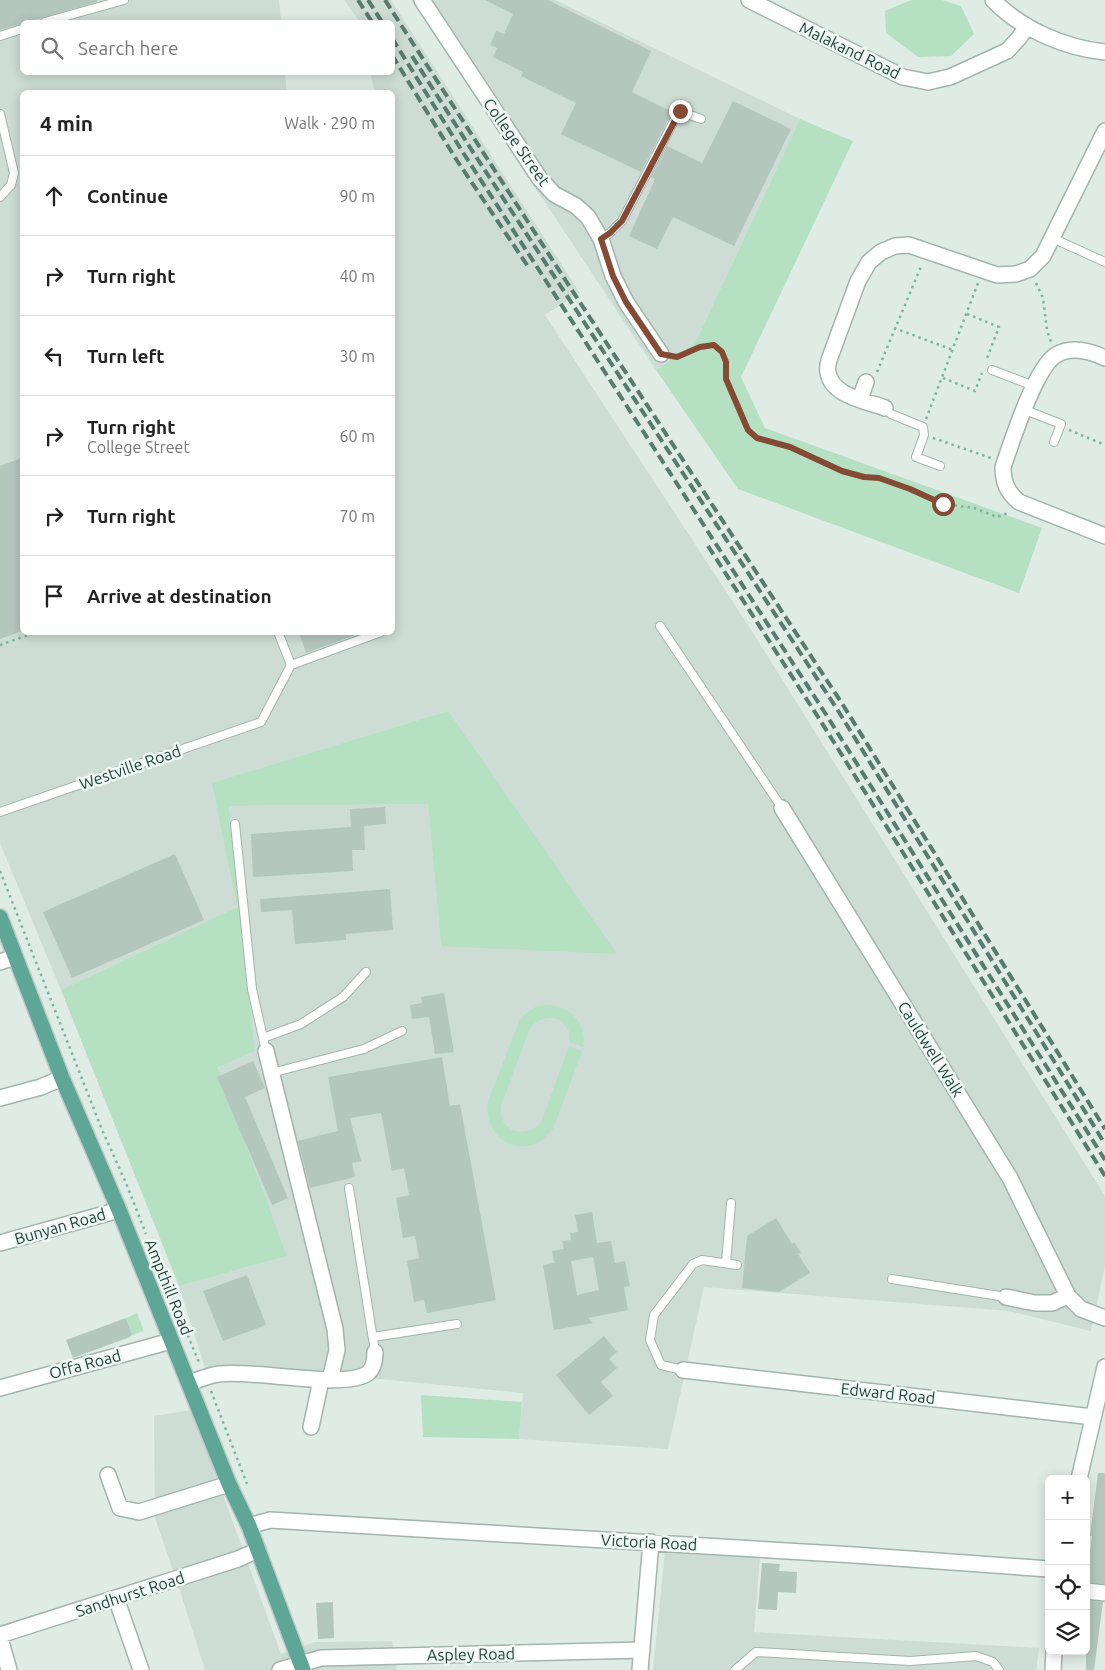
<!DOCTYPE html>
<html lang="en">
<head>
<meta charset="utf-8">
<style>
  :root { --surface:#fff; --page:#f6f6f6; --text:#222; --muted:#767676; --line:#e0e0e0 }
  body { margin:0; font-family:Ubuntu,sans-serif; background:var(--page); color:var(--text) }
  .controls { position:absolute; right:15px; bottom:15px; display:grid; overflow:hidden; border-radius:8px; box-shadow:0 2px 12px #0003 }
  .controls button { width:45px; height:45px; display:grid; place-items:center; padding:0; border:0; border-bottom:1px solid var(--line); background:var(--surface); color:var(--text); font:25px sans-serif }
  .stop { position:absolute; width:15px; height:15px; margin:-11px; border:4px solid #854a34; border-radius:50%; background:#fff }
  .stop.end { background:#854a34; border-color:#fff; box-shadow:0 1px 5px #0008 }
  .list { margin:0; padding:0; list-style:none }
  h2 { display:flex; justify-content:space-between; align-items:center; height:65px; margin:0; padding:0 20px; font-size:21px }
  h2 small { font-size:16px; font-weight:400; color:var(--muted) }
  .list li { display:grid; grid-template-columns:32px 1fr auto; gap:15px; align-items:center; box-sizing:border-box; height:80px; padding:0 20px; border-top:1px solid var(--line) }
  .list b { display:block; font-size:19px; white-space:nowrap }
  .list p { margin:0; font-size:16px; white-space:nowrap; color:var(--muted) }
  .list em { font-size:16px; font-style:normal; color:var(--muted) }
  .icon { flex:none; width:28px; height:28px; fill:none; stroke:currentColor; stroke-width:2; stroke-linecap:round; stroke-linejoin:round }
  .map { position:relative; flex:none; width:1105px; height:1670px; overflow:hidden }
  .search { position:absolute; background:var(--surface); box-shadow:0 2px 12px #0003; left:20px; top:20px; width:375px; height:55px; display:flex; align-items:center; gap:12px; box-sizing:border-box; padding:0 18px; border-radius:8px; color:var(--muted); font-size:19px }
  .panel { position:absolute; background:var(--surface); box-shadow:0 2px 12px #0003; left:20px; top:90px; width:375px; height:545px; border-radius:8px }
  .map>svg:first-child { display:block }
  .built { fill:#cddcd5 }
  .green { fill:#b5e0c1 }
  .building { fill:#b4c7bf; fill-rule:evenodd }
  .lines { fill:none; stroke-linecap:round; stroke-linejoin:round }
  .lane-casing { stroke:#a1b4ae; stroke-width:10 }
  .street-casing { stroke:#a1b4ae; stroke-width:18 }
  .secondary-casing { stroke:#9cb9af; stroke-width:18 }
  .primary-casing { stroke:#c0c9c7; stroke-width:18 }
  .path { stroke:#7cb3a3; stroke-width:2.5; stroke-dasharray:2.5 4; stroke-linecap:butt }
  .lane { stroke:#fff; stroke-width:8 }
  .street { stroke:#fff; stroke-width:15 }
  .secondary { stroke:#fff; stroke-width:15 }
  .primary { stroke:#5ea695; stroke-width:15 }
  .rail { stroke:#587a71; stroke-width:4; stroke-dasharray:10 5; stroke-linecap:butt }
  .route { stroke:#854a34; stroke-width:6 }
  .labels { text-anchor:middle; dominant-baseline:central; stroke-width:5; stroke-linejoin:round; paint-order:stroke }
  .street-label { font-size:16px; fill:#1e3e36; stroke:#eff8f4 }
</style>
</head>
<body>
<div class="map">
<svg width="1105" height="1670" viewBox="0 0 1105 1670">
  <rect width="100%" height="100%" fill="#dfece6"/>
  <path class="built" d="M 0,0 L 279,0 L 281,22 L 22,22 L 22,72 L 285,73 L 287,92 L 22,92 L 22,632 L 392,632 L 392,92 L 375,92 L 370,73 L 392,72 L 392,22 L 360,22 L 344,0 L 391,0 L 580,293 L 545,315 L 750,628 L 1105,1196 L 1105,1266 L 1091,1331 L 1009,1311 L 704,1287 L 668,1449 L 519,1439 L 523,1393 L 297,1371 L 205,1368 L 179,1286 L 287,1256 L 218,1066 L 255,1051 L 229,806 L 428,804 L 441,946 L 448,711 L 213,783 L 237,907 L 61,990 L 0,843 Z
    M 411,0 L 555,0 L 800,119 L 695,343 L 656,370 Z
    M 192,1410 L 281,1654 L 314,1642 L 392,1641 L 397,1670 L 205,1670 L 181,1594 L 155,1518 L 154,1416 Z
    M 665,1551 L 760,1557 L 754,1632 L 1039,1648 L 1036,1670 L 653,1670 Z"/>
  <path class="green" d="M 911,0 L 942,0 L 961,6 L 974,34 L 951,56 L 918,57 L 886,33 L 885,11 Z
    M 800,119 L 853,141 L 741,377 L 765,428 L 1042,528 L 1019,593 L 738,489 L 656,370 L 695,343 Z
    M 448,711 L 617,954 L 441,946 L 428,804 L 229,806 L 255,1051 L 218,1067 L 287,1256 L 179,1286 L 61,990 L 237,907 L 212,783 Z
    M 546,1005 C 569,1005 588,1023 583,1047 L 570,1042 L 569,1031 L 559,1019 C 546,1016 536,1019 529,1030 L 501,1106 C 498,1131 524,1140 541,1123 L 569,1046 L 582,1051 L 553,1129 C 547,1135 542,1141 534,1144 C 505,1154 484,1128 488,1101 L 521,1017 L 537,1006 Z
    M 137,1313 L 144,1331 L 132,1335 L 126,1318 Z
    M 421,1395 L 522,1402 L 519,1439 L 423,1437 Z"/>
  <path class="building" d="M 0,0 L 97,0 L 97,2 L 0,30 Z
    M 485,0 L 548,0 L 651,51 L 632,92 L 672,112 L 641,172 L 561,134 L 576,103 L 521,76 L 523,72 L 493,57 L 497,48 L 490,45 L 496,31 L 504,34 L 513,14 Z
    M 733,101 L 791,129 L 734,246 L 673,217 L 657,249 L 629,236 L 655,179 L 651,177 L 667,146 L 702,163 Z
    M 22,458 L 22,631 L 0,639 L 0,466 Z
    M 299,632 L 358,632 L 358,634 L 306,653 Z
    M 385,807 L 386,824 L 364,826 L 365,850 L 352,850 L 353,871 L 253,877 L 251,834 L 351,827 L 350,809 Z
    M 175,854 L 204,920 L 72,978 L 43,912 Z
    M 390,889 L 393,930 L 346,934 L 346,940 L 295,944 L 292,910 L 261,912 L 260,899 Z
    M 444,993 L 454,1052 L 435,1054 L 429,1017 L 412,1019 L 410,1005 L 422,1003 L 421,997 Z
    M 442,1057 L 450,1106 L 460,1104 L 496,1300 L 427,1313 L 424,1300 L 414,1302 L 407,1261 L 419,1258 L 415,1236 L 403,1238 L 396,1198 L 409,1195 L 404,1168 L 392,1171 L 381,1113 L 350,1118 L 361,1161 L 352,1163 L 355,1177 L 310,1188 L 298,1141 L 338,1131 L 328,1077 Z
    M 253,1061 L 265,1088 L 245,1097 L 288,1198 L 272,1205 L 217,1077 Z
    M 592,1212 L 597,1243 L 611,1241 L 615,1263 L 625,1261 L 630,1286 L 624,1287 L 628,1310 L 588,1318 L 593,1323 L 554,1330 L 543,1265 L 554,1263 L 552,1251 L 564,1249 L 562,1241 L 571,1240 L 570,1233 L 578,1232 L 575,1215 ZM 593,1257 L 599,1290 L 577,1295 L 571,1261 Z
    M 776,1218 L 792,1244 L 794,1242 L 801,1253 L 798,1254 L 810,1273 L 779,1292 L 742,1288 L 747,1236 Z
    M 247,1275 L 266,1325 L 223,1341 L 203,1291 Z
    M 126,1318 L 132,1335 L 130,1337 L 73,1358 L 66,1340 Z
    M 604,1336 L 617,1352 L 609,1359 L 617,1368 L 601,1382 L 613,1396 L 589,1415 L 556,1375 Z
    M 1098,1473 L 1105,1473 L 1105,1584 L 1086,1582 L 1092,1536 L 1090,1536 Z
    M 762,1563 L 780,1564 L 779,1571 L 797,1572 L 796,1593 L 778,1592 L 777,1610 L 758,1609 Z
    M 1086,1600 L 1103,1602 L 1094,1670 L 1086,1670 Z
    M 333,1602 L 334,1638 L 318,1639 L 316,1603 Z"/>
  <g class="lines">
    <g class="lane-casing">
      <path id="lane" d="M 45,22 L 124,0
        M 0,36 L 22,29
        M 0,114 L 14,173 L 11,185 L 0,197
        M 1052,238 L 1105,262
        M 601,239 L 610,233 L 622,221 L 679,111 L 701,119
        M 992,370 L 1034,386
        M 885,408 L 891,414 L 923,427 L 924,435 L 916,457 L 940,466
        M 1025,410 L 1061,424 L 1054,442
        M 660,626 L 782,808
        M 291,665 L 381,632
        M 0,812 L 261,722 L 291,665 L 278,632
        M 235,824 L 252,989 L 266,1051
        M 263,1038 L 301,1024 L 343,997 L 366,972
        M 271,1073 L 364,1049 L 402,1031
        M 349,1188 L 375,1352
        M 726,1263 L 731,1203
        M 892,1279 L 1006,1297
        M 373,1337 L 457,1324
        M 683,1370 L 661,1365 L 650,1340 L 654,1315 L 693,1264 L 702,1260 L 737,1265
        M 735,1670 L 756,1652 L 910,1661 L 976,1656 L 993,1662 L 999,1670"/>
    </g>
    <g class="street-casing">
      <path id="street" d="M 422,0 L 540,179 L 554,194 L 576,206 L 588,217 L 601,239 L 613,276 L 626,302 L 661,354
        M 749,0 L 903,77 L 928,82 L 950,77 L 1007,51 L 1019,38 L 1027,26
        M 993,0 C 1021,29 1065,48 1105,52
        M 1105,358 C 1090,351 1071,346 1056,355 C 1035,368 1012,441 1003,467 C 1003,482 1007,492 1019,502 L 1105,536
        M 860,399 L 866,382
        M 885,408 C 867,401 831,396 828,372 C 827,369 828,364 829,360 L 858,281 L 869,262 L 881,252 L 895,246 L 909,245 L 997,275 L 1016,274 L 1030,269 L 1043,256 L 1105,131
        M 782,808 L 1010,1178 L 1068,1296 L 1081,1309 L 1105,1318
        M 0,962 L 15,957
        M 266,1051 L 335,1329 L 337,1350 L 330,1380
        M 0,1098 L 41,1087 L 62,1078
        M 0,1243 L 119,1210
        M 1006,1297 L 1035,1303 L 1052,1303 L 1068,1296
        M 683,1370 L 1093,1417
        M 189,1383 C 199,1380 209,1375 219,1374 C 251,1369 346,1390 368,1373 C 374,1368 375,1360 375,1352
        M 0,1388 L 171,1341
        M 311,1427 L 321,1380
        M 108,1475 L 120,1508 L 139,1512 L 229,1484
        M 249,1526 L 270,1520 L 854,1555 L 1049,1569
        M 1086,1591 L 1105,1593
        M 116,1598 L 141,1670
        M 0,1635 L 238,1559 L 258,1550
        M 0,1638 L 9,1670
        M 280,1670 L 321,1658 L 642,1650
        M 640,1670 L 651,1542"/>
    </g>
    <g class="secondary-casing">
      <path id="secondary" d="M 1079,1479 L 1105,1367
        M 1053,1670 L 1054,1651"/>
    </g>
    <g class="primary-casing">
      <path id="primary" d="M 0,917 L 62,1078 L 119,1210 L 229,1484 L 249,1526 L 303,1670"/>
    </g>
    <path class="path" d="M 1036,283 L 1043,298 L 1047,330 L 1051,342
      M 967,314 L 999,327 L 986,361
      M 894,328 L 953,350
      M 675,357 L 700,347 L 715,345 L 722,352 L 726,362 L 726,379 L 748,430 L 757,438 L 790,447 L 841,471 L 864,477 L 879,478 L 910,489 L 943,504 L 974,508 L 997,517 L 1008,513
      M 877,372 L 922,264
      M 943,378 L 975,391 L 982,373
      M 926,419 L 978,283
      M 1069,430 L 1105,445
      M 933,438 L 991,458
      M 0,645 L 37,632
      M 0,871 L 103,1132 L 126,1183 L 146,1234
      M 168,1287 L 200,1365
      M 211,1391 L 247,1484"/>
    <use href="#lane" class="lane"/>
    <use href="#street" class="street"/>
    <use href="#secondary" class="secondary"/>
    <use href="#primary" class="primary"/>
    <path class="rail" d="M 358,0 L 372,22
      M 368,0 L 382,22
      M 385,0 L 566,281 L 843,705 L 1105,1129
      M 392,38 L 464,154 L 827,716 L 1105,1160
      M 392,55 L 456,159 L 529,268
      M 412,56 L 471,149 L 837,709 L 1105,1144
      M 708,546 L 820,720 L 1105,1176"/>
  </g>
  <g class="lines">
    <path class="route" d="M 680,111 L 622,221 L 610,233 L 601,239 L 613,276 L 626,302 L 661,354 L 677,357 L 700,347 L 714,345 L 722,352 L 726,362 L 726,379 L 748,430 L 757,438 L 790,447 L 842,471 L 864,477 L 879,478 L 910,489 L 943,504"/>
  </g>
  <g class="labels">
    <g class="street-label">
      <text transform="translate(850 50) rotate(26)">Malakand Road</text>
      <text transform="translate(517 142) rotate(55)">College Street</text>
      <text transform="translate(130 767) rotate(-19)">Westville Road</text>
      <text transform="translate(931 1049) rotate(58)">Cauldwell Walk</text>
      <text transform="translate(60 1226) rotate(-16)">Bunyan Road</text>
      <text transform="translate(169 1287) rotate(68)">Ampthill Road</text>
      <text transform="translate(85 1364) rotate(-15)">Offa Road</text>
      <text transform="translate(888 1393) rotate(6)">Edward Road</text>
      <text transform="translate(649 1542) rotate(3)">Victoria Road</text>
      <text transform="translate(130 1594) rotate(-18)">Sandhurst Road</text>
      <text transform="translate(471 1654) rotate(-1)">Aspley Road</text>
    </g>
  </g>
</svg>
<div class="controls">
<button>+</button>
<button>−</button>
<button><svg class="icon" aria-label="locate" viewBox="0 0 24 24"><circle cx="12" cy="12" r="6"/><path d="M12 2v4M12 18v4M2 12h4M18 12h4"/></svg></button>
<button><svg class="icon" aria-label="layers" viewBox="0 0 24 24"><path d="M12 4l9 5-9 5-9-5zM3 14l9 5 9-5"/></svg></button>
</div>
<div class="stop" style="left:943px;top:504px"></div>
<div class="stop end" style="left:680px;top:111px"></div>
<div class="search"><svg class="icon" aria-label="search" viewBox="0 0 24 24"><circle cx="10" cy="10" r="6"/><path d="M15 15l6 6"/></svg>Search here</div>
<section class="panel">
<h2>4 min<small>Walk · 290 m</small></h2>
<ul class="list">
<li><svg class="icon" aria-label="ahead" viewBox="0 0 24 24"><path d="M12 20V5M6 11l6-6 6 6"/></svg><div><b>Continue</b></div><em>90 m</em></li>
<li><svg class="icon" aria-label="right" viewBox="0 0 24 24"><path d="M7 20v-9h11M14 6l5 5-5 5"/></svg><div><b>Turn right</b></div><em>40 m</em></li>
<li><svg class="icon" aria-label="left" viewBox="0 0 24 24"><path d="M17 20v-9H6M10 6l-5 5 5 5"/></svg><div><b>Turn left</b></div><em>30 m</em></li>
<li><svg class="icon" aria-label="right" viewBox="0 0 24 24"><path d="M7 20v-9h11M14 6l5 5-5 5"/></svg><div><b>Turn right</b><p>College Street</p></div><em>60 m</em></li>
<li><svg class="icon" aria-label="right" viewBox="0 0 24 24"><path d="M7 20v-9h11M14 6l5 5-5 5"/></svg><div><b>Turn right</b></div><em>70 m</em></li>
<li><svg class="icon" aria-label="arrive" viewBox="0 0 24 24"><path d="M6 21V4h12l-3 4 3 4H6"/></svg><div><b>Arrive at destination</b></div></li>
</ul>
</section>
</div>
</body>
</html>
